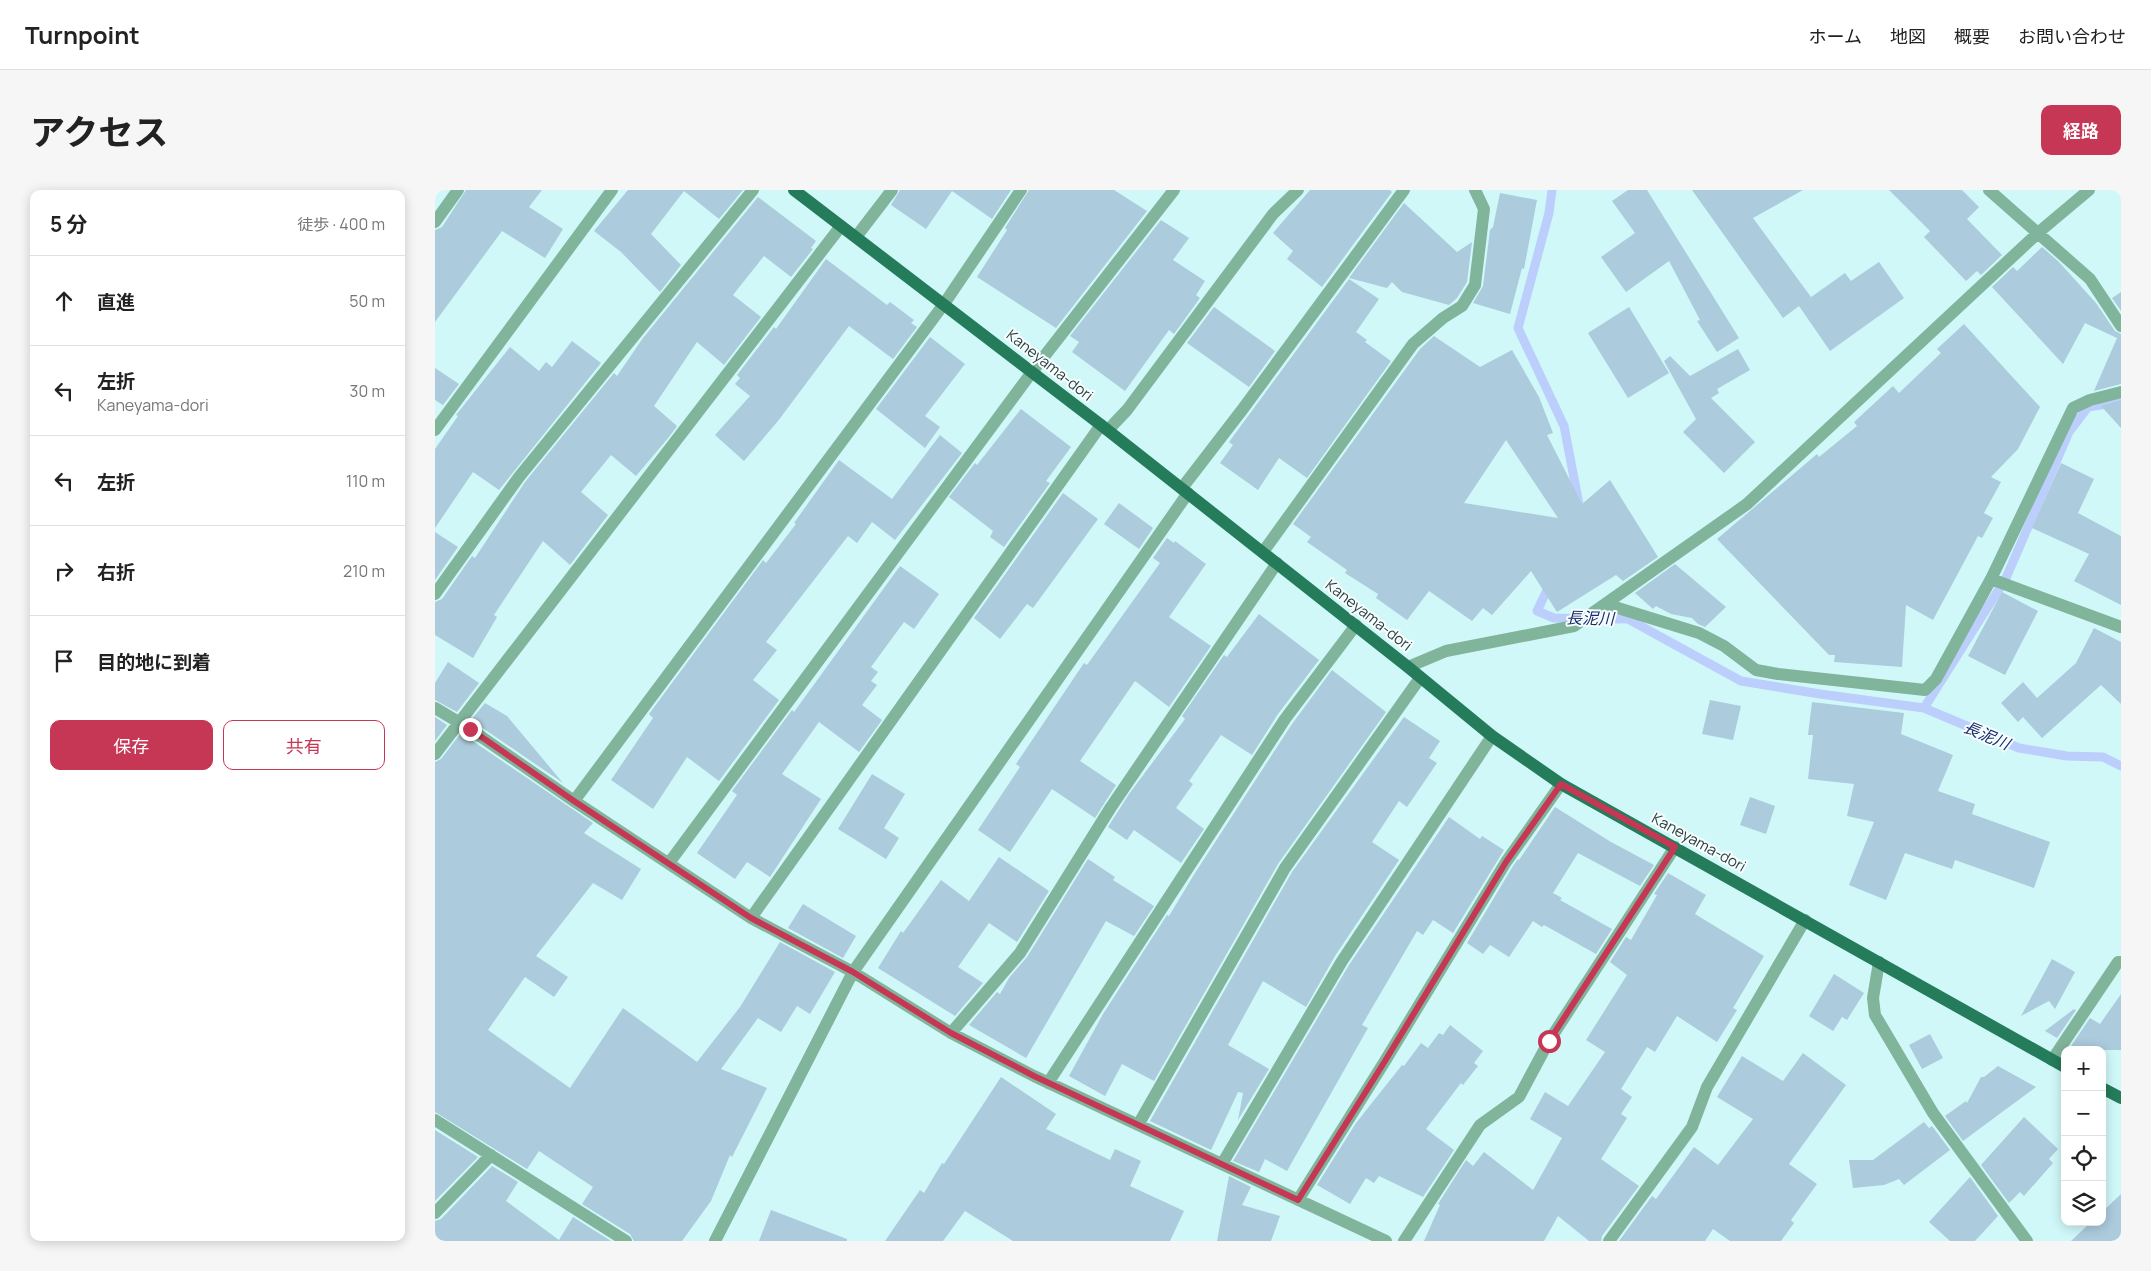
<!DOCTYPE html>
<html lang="ja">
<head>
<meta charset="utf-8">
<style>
  :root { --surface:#fff; --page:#f6f6f6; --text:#222; --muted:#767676; --line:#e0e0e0; --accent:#c63655 }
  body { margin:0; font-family:Manrope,"Noto Sans JP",sans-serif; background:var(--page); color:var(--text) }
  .controls { position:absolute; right:15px; bottom:15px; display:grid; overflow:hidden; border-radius:10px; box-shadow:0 2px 12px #0003 }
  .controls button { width:45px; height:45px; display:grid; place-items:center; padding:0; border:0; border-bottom:1px solid var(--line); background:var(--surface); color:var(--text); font:25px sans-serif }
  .stop { position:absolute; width:15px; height:15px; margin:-11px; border:4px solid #c63655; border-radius:50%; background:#fff }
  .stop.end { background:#c63655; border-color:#fff; box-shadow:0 1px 5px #0008 }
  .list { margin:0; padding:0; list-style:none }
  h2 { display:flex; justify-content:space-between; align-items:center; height:65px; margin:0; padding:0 20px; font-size:21px }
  h2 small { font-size:16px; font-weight:400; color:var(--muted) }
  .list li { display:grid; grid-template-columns:32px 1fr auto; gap:15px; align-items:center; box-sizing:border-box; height:90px; padding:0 20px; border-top:1px solid var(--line) }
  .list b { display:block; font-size:19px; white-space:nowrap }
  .list p { margin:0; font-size:16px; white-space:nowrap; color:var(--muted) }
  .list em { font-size:16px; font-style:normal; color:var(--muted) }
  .actions { display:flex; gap:10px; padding:15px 20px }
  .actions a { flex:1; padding:11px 0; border:1px solid var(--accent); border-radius:10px; text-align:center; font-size:18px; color:var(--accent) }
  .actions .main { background:var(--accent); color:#fff }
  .icon { flex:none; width:28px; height:28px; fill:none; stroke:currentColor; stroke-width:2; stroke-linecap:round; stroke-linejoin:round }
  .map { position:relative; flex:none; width:1686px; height:1051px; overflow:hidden; border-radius:10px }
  header { display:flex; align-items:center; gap:30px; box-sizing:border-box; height:70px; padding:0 25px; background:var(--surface); border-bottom:1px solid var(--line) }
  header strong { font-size:24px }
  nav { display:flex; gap:28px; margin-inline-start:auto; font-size:18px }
  .intro { display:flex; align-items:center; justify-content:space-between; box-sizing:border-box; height:120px; padding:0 30px }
  h1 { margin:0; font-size:35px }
  .button { padding:12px 22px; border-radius:10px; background:var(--accent); color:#fff; font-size:18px; font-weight:700 }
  main { display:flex; gap:30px; padding:0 30px }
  aside { flex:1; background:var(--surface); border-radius:10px; box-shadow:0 2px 12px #0003 }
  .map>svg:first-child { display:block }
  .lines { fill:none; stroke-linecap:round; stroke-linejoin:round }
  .stream { stroke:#bbcefc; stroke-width:9 }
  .building { fill:#accbdc; fill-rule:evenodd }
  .minor { stroke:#80b49b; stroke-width:12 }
  .major { stroke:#247c5a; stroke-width:12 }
  .route { stroke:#c63655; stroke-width:6 }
  .labels { text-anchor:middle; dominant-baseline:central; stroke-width:4; stroke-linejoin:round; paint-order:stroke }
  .street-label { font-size:15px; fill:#2d3d3e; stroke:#f6fefe }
  .water-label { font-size:16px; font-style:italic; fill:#1b2c6d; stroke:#f6fefe }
</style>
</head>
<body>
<header>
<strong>Turnpoint</strong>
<nav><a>ホーム</a><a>地図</a><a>概要</a><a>お問い合わせ</a></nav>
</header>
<div class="intro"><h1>アクセス</h1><a class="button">経路</a></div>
<main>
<aside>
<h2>5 分<small>徒歩 · 400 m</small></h2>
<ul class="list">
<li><svg class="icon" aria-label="ahead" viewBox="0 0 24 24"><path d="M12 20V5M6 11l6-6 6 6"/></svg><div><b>直進</b></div><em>50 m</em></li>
<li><svg class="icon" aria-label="left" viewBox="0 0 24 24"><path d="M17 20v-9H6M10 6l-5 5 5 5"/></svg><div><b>左折</b><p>Kaneyama-dori</p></div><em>30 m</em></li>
<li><svg class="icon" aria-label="left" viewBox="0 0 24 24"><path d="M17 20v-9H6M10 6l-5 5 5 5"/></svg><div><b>左折</b></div><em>110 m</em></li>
<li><svg class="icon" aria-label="right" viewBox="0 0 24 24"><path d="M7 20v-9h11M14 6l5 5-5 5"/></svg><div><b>右折</b></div><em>210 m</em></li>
<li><svg class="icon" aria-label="arrive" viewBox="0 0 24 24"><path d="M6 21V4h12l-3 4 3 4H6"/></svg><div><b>目的地に到着</b></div></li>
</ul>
<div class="actions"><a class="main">保存</a><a>共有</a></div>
</aside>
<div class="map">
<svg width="1686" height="1051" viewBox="0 0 1686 1051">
  <rect width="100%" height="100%" fill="#d0f8f9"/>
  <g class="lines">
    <path class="stream" d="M 1117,0 L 1114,23 L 1083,138 L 1129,236 L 1144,314
      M 1115,394 L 1102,421 L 1119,428 L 1193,429 L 1306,491 L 1385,504 L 1489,518 L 1584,558 L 1632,566 L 1668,567 L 1686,576
      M 1489,518 L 1571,388 L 1634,242 L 1653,217 L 1686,212"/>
  </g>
  <path class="building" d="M 31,0 L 107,0 L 94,17 L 128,39 L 110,68 L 67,41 L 0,132 L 0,40 L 7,37 Z
    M 193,0 L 308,0 L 284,29 L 249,1 L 216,44 L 246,75 L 225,102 L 186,62 L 159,41 Z
    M 465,0 L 576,0 L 557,29 L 517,1 L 491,39 L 456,15 Z
    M 594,0 L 679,0 L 712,21 L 621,138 L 542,87 L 572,40 L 570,38 Z
    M 875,0 L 955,0 L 957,2 L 887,97 L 852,69 L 858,61 L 838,43 Z
    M 1193,0 L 1212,0 L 1304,148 L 1282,162 L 1262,131 L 1265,130 L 1234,71 L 1191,102 L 1166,67 L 1200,43 L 1177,11 Z
    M 1257,0 L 1368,0 L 1318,28 L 1376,107 L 1372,110 L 1410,83 L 1416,91 L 1444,72 L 1469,108 L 1395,161 L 1364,116 L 1348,128 Z
    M 1454,0 L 1527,0 L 1544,17 L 1532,29 L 1567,65 L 1546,85 L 1542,81 L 1531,91 L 1489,47 L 1495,41 Z
    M 1065,3 L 1102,10 L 1089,79 L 1087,78 L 1075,124 L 1038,113 L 1048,96 L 1055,40 L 1058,37 Z
    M 323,7 L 381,51 L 376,58 L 378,59 L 356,87 L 329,66 L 298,105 L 326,127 L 289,175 L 262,152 L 219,216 L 242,236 L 234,247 L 201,286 L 176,265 L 146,302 L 173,325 L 135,375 L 108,351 L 59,425 L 62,427 L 38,468 L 0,445 L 0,412 L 7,409 L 37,366 L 40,368 L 90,292 L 179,183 L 182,186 L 208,148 Z
    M 969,13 L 1022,62 L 1037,52 L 1032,92 L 1022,108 L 1014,115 L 967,102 L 957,92 L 952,98 L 914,88 Z
    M 726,30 L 754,48 L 738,70 L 770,91 L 761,105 L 765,108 L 739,144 L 734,140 L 690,201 L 637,162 L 644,152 L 635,146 Z
    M 1607,57 L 1624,72 L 1661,113 L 1680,141 L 1686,144 L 1686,194 L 1659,201 L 1682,148 L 1650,133 L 1628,174 L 1557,97 L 1578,77 L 1582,81 Z
    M 391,69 L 452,115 L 455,112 L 479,130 L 476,133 L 482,137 L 458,169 L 414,136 L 343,231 L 309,271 L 280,245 L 315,206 L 300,194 L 305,188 L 302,185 L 339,137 L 341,139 Z
    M 914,89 L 944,109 L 921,142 L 932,150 L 930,152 L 956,171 L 872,288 L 844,268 L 823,300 L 785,273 L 798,255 L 794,252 Z
    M 1686,102 L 1686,121 L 1677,108 Z
    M 779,117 L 840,161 L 814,197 L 752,153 Z
    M 1194,117 L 1234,183 L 1193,208 L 1153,143 Z
    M 1529,134 L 1605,217 L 1583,259 L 1556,287 L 1566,292 L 1549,323 L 1558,328 L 1547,348 L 1543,346 L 1498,430 L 1471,415 L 1467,477 L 1399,472 L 1400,465 L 1394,465 L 1282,349 L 1382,264 L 1384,267 L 1422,236 L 1419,232 L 1458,196 L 1464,203 L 1506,163 L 1502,159 Z
    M 999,146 L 1045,177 L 1077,160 L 1104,207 L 1118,243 L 1112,245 L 1147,314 L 1175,290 L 1223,367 L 1188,391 L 1181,385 L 1122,422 L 1096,381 L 1057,425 L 1048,418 L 1037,431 L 994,401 L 972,430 L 941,408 L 943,404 L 910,383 L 912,380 L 872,352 L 876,347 L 858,334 L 985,159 ZM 1071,250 L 1123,328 L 1029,313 Z
    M 495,147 L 530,174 L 490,226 L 505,237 L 490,258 L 441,219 Z
    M 137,151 L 166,173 L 64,300 L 38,282 L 0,338 L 0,259 L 23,226 L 21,225 L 75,157 L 104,181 L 111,172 L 117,177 Z
    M 1303,159 L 1315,180 L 1282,199 L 1284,203 L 1276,208 L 1320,252 L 1289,283 L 1248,242 L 1261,229 L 1229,171 L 1235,166 L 1255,186 Z
    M 0,178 L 24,194 L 8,215 L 0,210 Z
    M 1686,210 L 1686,238 L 1666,216 Z
    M 586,219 L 636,257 L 611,291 L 615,293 L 569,357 L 555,347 L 558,341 L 514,307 L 540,273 L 542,275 Z
    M 505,245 L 527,263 L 460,350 L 437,332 L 422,353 L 413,346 L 331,452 L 342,460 L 318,490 L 344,510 L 284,591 L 252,567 L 218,619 L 176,590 L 218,528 L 214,524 L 328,370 L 331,373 L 361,334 L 359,333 L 404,270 L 457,309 Z
    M 1626,273 L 1659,289 L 1643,323 L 1686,346 L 1686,415 L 1639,391 L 1654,364 L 1597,338 Z
    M 628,303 L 663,329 L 598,418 L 592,414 L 565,449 L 539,428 Z
    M 684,313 L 718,338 L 704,359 L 669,334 Z
    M 0,342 L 23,357 L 0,390 Z
    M 732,348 L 739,353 L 740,351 L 771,374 L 734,427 L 776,456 L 734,517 L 700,491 L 645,571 L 681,595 L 660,628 L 617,599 L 575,662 L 543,640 L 585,577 L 581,574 L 649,473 L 652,475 L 725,373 L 718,368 Z
    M 1240,374 L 1291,417 L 1270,437 L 1263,434 L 1257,428 L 1236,424 L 1221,416 L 1218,419 L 1200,403 Z
    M 465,376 L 504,404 L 479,439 L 469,432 L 436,477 L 443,482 L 436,491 L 442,495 L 427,515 L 447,530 L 424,562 L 384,532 L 347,584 L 386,609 L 335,687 L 312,672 L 300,689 L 262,663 L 302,605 L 297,601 L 357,520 L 359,522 Z
    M 1567,402 L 1603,421 L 1570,485 L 1533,466 Z
    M 824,424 L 884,470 L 843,524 L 817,565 L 786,545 L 754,591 L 758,594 L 741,618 L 769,639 L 746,673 L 699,640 L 692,650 L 673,637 L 694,604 L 750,529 L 747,526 L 789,465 L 792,467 Z
    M 1659,438 L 1686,452 L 1686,514 L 1666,495 L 1607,548 L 1588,527 L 1583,532 L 1566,513 L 1588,492 L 1602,508 L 1641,473 Z
    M 13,472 L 44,493 L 22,522 L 0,510 L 0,493 Z
    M 897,480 L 951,522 L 843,674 L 719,891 L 687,874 L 670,906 L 634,886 L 668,824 L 732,725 L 734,726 L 760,683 L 857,534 Z
    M 1275,510 L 1306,516 L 1298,550 L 1267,544 Z
    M 1377,512 L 1469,523 L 1466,544 L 1518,565 L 1503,601 L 1540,614 L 1537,624 L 1615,652 L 1599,698 L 1520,670 L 1517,679 L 1470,663 L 1451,710 L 1414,695 L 1439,632 L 1412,626 L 1419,594 L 1373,589 L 1378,545 L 1373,545 Z
    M 50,513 L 72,526 L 128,593 L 36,530 Z
    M 0,527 L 12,535 L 0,551 Z
    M 969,527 L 1005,551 L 994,568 L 1002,573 L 972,617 L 964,611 L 937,652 L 964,670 L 900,766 L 871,817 L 828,791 L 793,855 L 834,879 L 803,930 L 808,903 L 803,902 L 776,960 L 715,931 L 857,682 Z
    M 26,543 L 158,633 L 149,643 L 206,679 L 187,710 L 158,693 L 101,766 L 133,787 L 119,807 L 90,787 L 53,840 L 135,898 L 188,818 L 262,872 L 305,817 L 345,752 L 400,782 L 375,824 L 362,816 L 346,842 L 323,828 L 286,879 L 332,898 L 297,967 L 295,965 L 276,1011 L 247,1051 L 199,1051 L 195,1044 L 147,1014 L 158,997 L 104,961 L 92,979 L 0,922 L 0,572 L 6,569 Z
    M 437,584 L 470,604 L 449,638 L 464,648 L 451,669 L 403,639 Z
    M 1315,607 L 1340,616 L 1331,644 L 1305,635 Z
    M 1120,617 L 1176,652 L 1219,675 L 1205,696 L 1143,663 L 1118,703 L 1127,708 L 1125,710 L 1177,739 L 1161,764 L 1109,735 L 1107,737 L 1098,731 L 1074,767 L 1055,755 L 1048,764 L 1032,753 L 1078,676 L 1083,669 L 1084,670 Z
    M 1014,627 L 1045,649 L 1047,646 L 1069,660 L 1018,743 L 998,730 L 988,745 L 982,741 L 927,835 L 933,838 L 852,981 L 830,969 L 824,982 L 798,971 L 914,775 Z
    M 564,667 L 614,701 L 582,752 L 554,733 L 523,777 L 548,793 L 520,826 L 443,778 L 466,741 L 468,743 L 506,690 L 534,711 Z
    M 653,669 L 680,687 L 678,690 L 719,716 L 699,746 L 671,731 L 591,868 L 534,835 L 562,802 L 565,804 L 574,788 L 592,767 Z
    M 1233,683 L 1271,705 L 1260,724 L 1329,766 L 1298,818 L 1302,820 L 1282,852 L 1242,826 L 1220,862 L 1212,857 L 1186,899 L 1197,907 L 1186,924 L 1192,928 L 1166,969 L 1204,996 L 1167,1046 L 1166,1051 L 1154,1051 L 1123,1026 L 1109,1051 L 989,1051 L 1005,1015 L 1003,1014 L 1031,970 L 1038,976 L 1049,962 L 1098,1000 L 1127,948 L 1095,929 L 1110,902 L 1133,916 L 1170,862 L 1151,850 L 1192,785 L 1175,772 L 1191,747 L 1196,750 L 1222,705 L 1219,704 Z
    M 368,714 L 421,746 L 408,768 L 353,738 Z
    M 1617,769 L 1640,782 L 1620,819 L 1614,811 L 1586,826 Z
    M 1399,784 L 1429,803 L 1412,830 L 1407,827 L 1398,841 L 1374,826 Z
    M 1686,804 L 1686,860 L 1644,860 L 1636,856 L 1655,828 L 1665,834 Z
    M 1639,819 L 1641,820 L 1622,848 L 1610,841 Z
    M 1015,835 L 1048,861 L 1039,873 L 1043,876 L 1028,895 L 1026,893 L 991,939 L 1019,960 L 988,1007 L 944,986 L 939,993 L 931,988 L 915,1014 L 882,995 L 921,933 L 967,875 L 969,876 L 986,853 L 993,858 L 1004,843 L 1008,845 Z
    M 1495,844 L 1508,868 L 1487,879 L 1474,855 Z
    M 1368,863 L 1411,895 L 1354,974 L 1382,994 L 1356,1030 L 1359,1033 L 1346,1051 L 1295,1051 L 1278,1039 L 1270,1051 L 1184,1051 L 1217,1006 L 1221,1009 L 1259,957 L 1283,975 L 1318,929 L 1282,907 L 1307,866 L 1348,891 Z
    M 1563,876 L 1601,897 L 1528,951 L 1510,926 L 1531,911 L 1532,913 L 1546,887 L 1549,887 Z
    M 566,887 L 621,924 L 611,939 L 675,970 L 680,959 L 706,971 L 695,996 L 749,1021 L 735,1051 L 578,1051 L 530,1021 L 508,1051 L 450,1051 L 485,1000 L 489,1003 L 507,973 L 509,974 Z
    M 1589,927 L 1623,959 L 1614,969 L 1618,973 L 1589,1006 L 1585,1002 L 1574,1013 L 1546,975 Z
    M 1489,932 L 1494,938 L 1497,936 L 1515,960 L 1469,995 L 1464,989 L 1449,995 L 1418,998 L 1414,970 L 1438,970 Z
    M 0,940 L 43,967 L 0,1011 Z
    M 57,976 L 83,992 L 71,1011 L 124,1050 L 138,1027 L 176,1051 L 0,1051 L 0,1031 L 6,1029 Z
    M 794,986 L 816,997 L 807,1015 L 845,1026 L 836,1051 L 782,1051 Z
    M 1535,987 L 1563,1026 L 1540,1051 L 1515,1051 L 1494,1032 Z
    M 1686,1004 L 1686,1051 L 1636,1051 L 1656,1032 L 1667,1032 L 1667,1022 Z
    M 336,1020 L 412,1049 L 412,1051 L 324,1051 Z"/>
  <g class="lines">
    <path class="minor" d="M 1554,0 L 1655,89 L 1686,136
      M 0,32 L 23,0
      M 421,47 L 457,0
      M 0,240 L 177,0
      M 673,240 L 692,220 L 838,24 L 863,0
      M 747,298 L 807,220 L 969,0
      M 828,362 L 978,154 L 1008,128 L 1027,116 L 1040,95 L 1049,19 L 1040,0
      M 1556,389 L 1686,437
      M 0,404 L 84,287 L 318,0
      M 1170,414 L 1264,443 L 1289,456 L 1321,480 L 1343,484 L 1490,500 L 1501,489 L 1556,389 L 1638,218 L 1655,210 L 1686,202
      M 973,477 L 1011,461 L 1139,436 L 1312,314 L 1604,42 L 1654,0
      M 0,518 L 35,539 L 139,611 L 316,728 L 418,782 L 516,843 L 599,886 L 951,1051
      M 0,564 L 406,36
      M 139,611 L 509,114 L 586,0
      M 234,673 L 597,182 L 739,0
      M 316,728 L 666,235
      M 1444,772 L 1438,808 L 1440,825 L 1498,923 L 1592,1051
      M 516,843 L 585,763 L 676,617 L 842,373
      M 1617,870 L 1683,772 L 1686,772
      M 613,893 L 850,529 L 921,435
      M 0,930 L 191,1051
      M 703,935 L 850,678 L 985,488
      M 787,974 L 907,771 L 1057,546
      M 863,1010 L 950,871 L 1071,672 L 1126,594
      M 0,1023 L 56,965
      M 280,1051 L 418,782 L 753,303
      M 969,1051 L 1045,935 L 1084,907 L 1114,851 L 1240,657
      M 1174,1051 L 1257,937 L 1272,897 L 1370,730"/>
    <path class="major" d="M 359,0 L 666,235 L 973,477 L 1057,546 L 1126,594 L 1630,877
      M 1667,898 L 1686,908"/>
  </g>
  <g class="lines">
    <path class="route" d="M 35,539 L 139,611 L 316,728 L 418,782 L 516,843 L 599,886 L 863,1010 L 950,871 L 1071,672 L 1126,594 L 1240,657 L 1114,851"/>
  </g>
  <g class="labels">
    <g class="street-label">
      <text transform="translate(615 175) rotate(38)">Kaneyama-dori</text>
      <text transform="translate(934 425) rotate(38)">Kaneyama-dori</text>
      <text transform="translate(1264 652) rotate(29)">Kaneyama-dori</text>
    </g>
    <g class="water-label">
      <text transform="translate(1155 428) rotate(1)">長泥川</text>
      <text transform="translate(1552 545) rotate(23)">長泥川</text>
    </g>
  </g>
</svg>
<div class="controls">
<button>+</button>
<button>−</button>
<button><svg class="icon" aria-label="locate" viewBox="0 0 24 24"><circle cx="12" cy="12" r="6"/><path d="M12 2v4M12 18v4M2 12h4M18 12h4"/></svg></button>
<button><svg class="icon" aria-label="layers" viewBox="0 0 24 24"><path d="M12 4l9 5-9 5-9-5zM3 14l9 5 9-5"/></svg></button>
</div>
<div class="stop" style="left:1114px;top:851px"></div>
<div class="stop end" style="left:35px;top:539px"></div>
</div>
</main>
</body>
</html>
